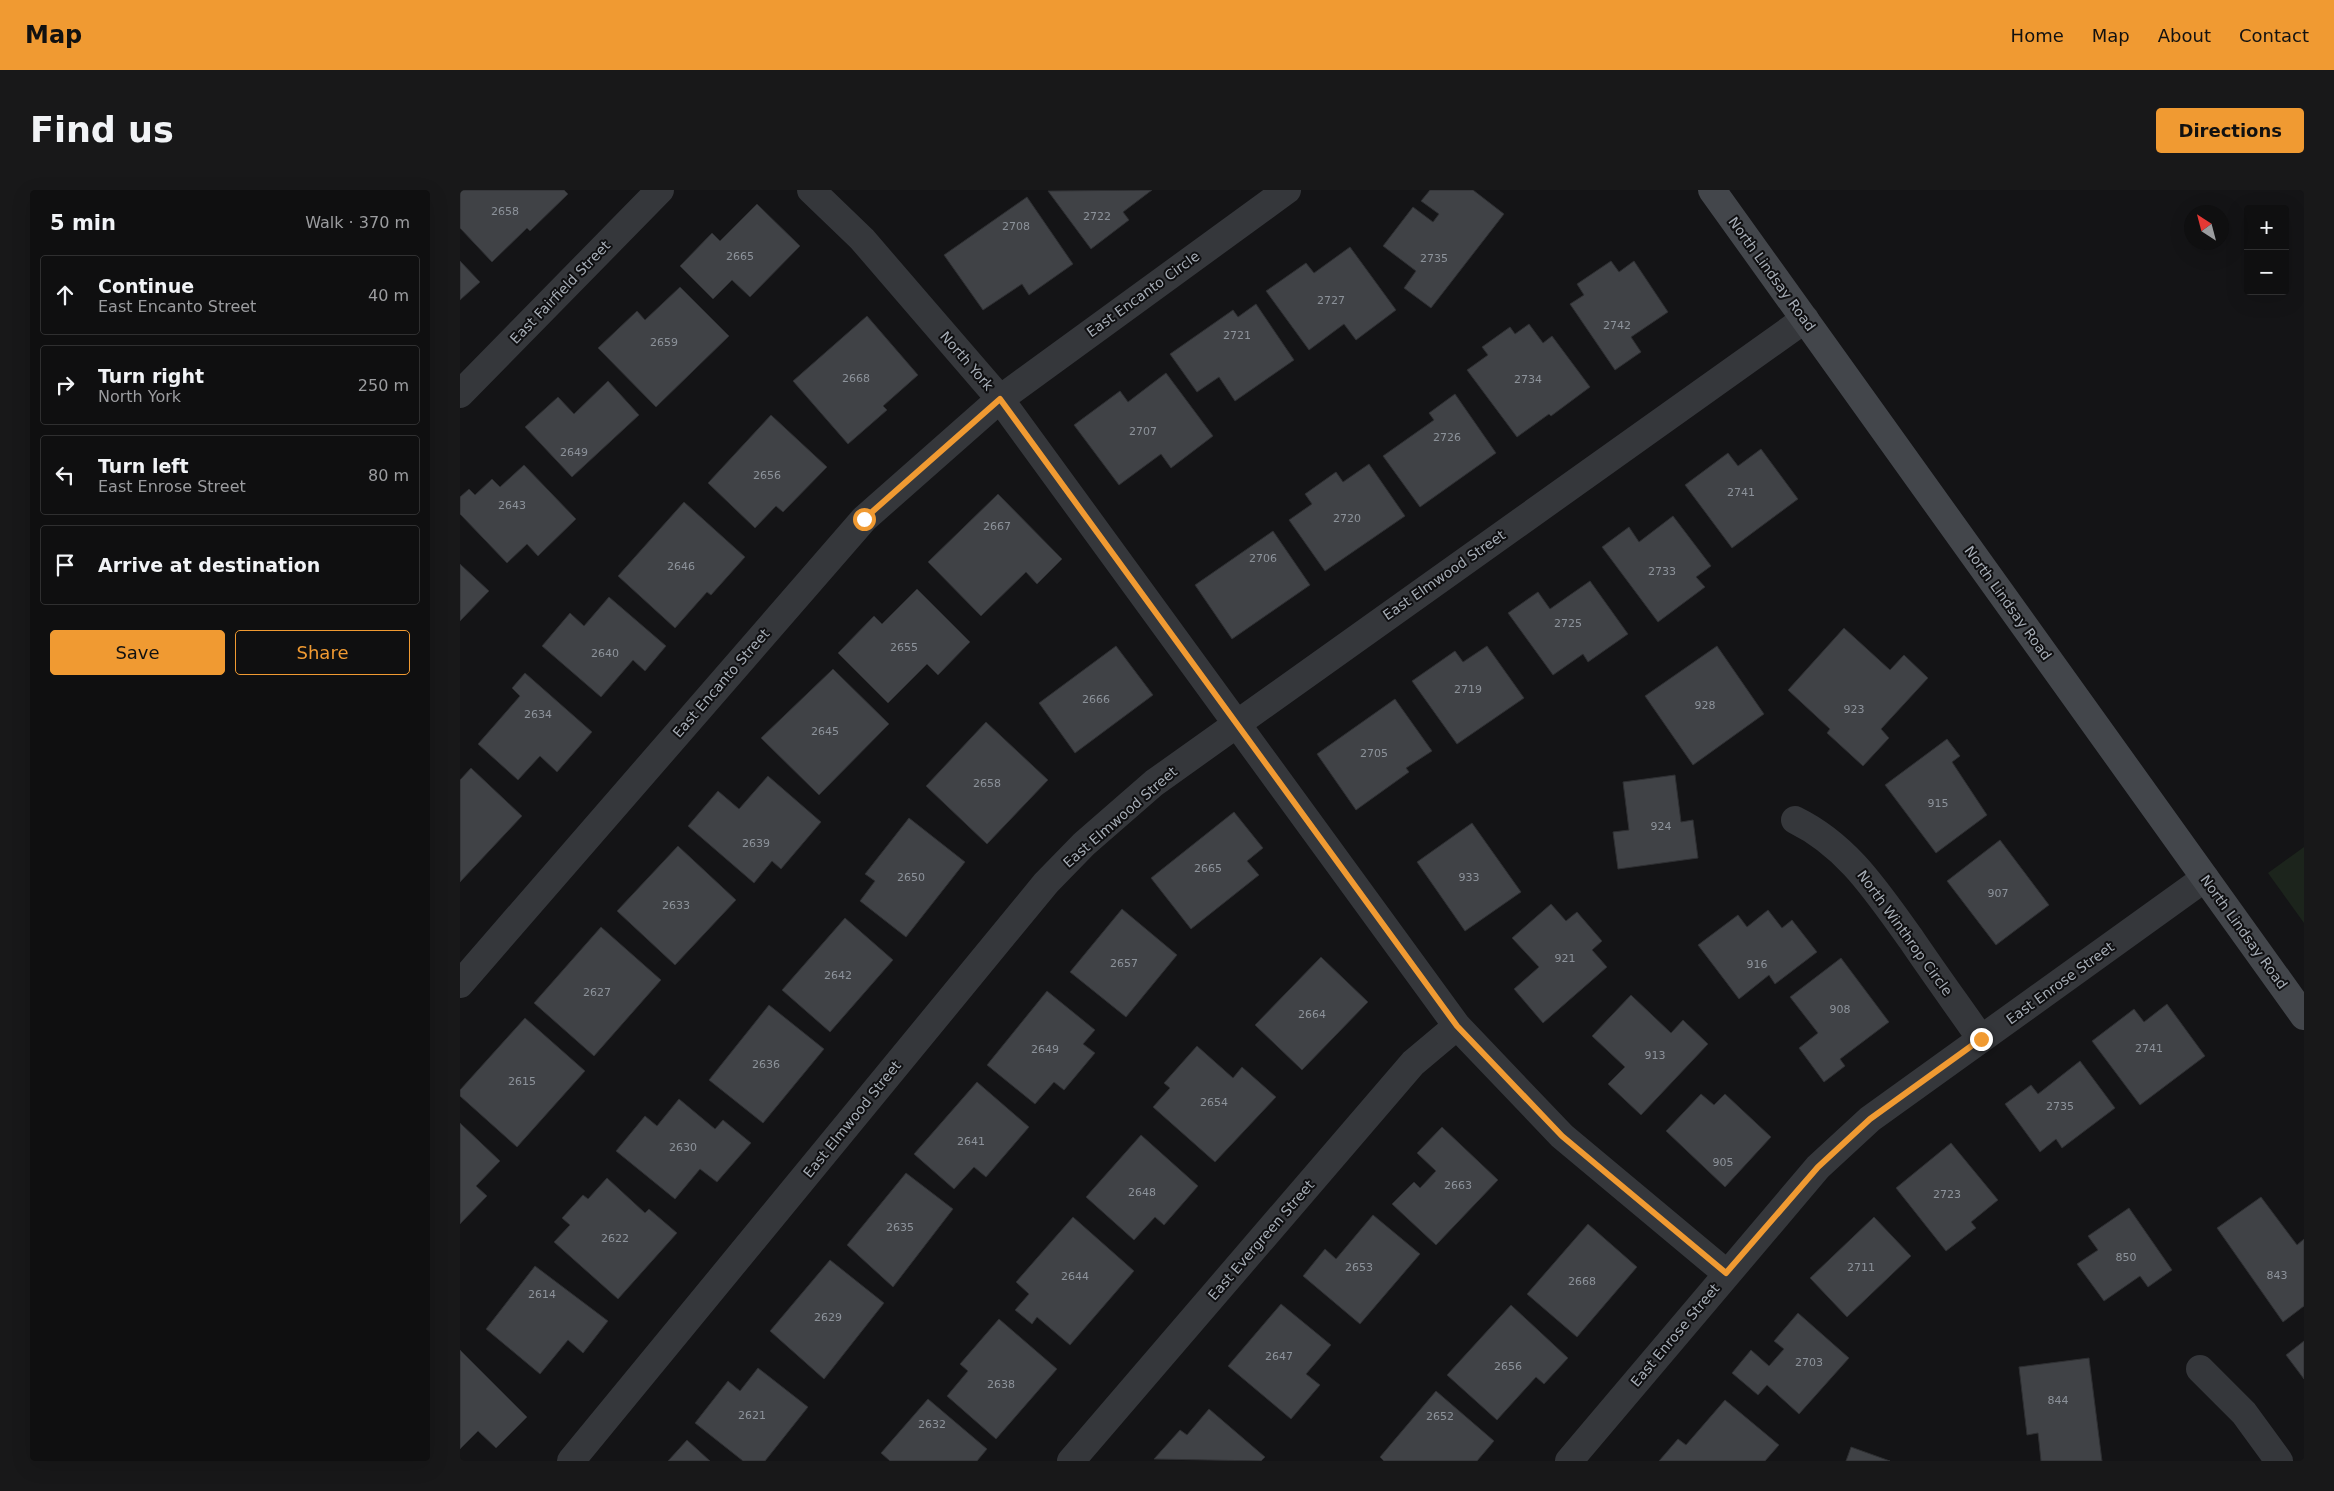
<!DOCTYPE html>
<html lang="en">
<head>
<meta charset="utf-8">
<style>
  :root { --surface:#0f0f10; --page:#181819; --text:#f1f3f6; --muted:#9b9c9f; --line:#2f2f30; --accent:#f09a32 }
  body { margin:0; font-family:"DejaVu Sans",sans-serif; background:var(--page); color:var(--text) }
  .controls { position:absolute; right:15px; top:15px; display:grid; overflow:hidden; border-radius:5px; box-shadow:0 5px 20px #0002 }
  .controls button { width:45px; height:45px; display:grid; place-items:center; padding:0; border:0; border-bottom:1px solid var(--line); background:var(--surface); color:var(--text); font:25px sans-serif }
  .compass { position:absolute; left:1724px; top:15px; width:45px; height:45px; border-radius:50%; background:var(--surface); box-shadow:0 5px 20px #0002; rotate:324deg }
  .stop { position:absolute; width:15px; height:15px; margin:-11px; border:4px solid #f09a32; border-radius:50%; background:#fff }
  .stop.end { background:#f09a32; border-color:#fff; box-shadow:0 1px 5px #0008 }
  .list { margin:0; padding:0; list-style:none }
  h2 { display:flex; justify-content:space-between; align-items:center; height:65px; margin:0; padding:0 20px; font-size:21px }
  h2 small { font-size:16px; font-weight:400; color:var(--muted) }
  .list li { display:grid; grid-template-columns:32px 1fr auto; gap:15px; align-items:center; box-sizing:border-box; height:80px; margin:0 10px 10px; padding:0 10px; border:1px solid var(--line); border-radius:5px }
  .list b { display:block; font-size:19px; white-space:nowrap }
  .list p { margin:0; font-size:16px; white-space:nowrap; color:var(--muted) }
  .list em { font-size:16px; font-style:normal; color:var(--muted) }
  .actions { display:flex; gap:10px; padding:15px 20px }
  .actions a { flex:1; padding:11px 0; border:1px solid var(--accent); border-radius:5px; text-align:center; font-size:18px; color:var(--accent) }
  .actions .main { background:var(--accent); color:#111 }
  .icon { flex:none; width:28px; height:28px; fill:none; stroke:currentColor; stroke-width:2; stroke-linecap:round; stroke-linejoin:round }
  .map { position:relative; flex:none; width:1844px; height:1271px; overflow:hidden; border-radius:5px }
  header { display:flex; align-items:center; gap:30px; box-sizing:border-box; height:70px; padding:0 25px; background:var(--accent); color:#111 }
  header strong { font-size:24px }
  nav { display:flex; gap:28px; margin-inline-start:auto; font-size:18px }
  .intro { display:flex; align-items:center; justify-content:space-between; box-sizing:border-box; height:120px; padding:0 30px }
  h1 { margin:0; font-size:35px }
  .button { padding:12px 22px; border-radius:5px; background:var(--accent); color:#111; font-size:18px; font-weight:700 }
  main { display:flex; gap:30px; padding:0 30px }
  aside { flex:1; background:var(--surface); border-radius:5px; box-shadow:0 5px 20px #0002 }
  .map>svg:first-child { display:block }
  .green { fill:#1c241c }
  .building { fill:#404246; stroke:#2e2f32 }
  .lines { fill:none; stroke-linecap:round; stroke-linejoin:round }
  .minor { stroke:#35373b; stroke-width:28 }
  .secondary { stroke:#43464b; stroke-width:28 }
  .route { stroke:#f09a32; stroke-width:6 }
  .labels { text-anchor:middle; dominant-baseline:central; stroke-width:4; stroke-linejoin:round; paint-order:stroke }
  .number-label { font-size:11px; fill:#8c929a }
  .street-label { font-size:14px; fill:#a6adb6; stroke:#0f0f11 }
</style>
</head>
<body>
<header>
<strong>Map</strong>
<nav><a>Home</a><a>Map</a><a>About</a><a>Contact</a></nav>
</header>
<div class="intro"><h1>Find us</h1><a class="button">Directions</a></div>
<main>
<aside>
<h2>5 min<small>Walk · 370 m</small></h2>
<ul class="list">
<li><svg class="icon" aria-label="ahead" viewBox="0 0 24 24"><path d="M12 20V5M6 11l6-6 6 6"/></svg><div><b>Continue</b><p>East Encanto Street</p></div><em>40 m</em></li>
<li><svg class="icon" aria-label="right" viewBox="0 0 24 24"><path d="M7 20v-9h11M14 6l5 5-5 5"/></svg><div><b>Turn right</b><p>North York</p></div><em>250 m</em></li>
<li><svg class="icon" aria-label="left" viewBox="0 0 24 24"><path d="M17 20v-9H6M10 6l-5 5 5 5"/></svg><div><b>Turn left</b><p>East Enrose Street</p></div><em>80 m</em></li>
<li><svg class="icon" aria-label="arrive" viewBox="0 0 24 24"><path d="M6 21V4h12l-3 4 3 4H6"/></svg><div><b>Arrive at destination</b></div></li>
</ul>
<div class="actions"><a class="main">Save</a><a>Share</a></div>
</aside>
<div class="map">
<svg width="1844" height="1271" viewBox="0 0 1844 1271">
  <rect width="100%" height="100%" fill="#141416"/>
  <path class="green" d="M 1844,657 L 1844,733 L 1808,683 Z"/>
  <path class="building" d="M 0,0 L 104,0 L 108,4 L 70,41 L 67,38 L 32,72 L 0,38 Z
    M 692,0 L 663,22 L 669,30 L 631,59 L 588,1 Z
    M 970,0 L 1013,0 L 1044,24 L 971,118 L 944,98 L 956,81 L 923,56 L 953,17 L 973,32 L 979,24 L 961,11 Z
    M 567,7 L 613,74 L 569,105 L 562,94 L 523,120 L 484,65 Z
    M 297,14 L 340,56 L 290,107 L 272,90 L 253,109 L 220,76 L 252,43 L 260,51 Z
    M 890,57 L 936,120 L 896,150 L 884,134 L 849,160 L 806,101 L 846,73 L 854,83 Z
    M 0,71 L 20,92 L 0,110 Z
    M 1151,71 L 1159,82 L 1174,71 L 1208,122 L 1171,147 L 1181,162 L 1155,180 L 1110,114 L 1124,105 L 1117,94 Z
    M 220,97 L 269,146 L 196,217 L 138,158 L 177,121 L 185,130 Z
    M 796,114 L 834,170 L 775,211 L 759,187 L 737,202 L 710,164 L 773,120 L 778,127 Z
    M 407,126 L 458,185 L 423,216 L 427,220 L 388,254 L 333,191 Z
    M 1069,134 L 1083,153 L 1092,146 L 1130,197 L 1091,226 L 1089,224 L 1057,247 L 1007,180 L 1028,165 L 1022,157 L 1050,137 L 1055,144 Z
    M 706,183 L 753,246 L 711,278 L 701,264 L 659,295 L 614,235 L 660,201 L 668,212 Z
    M 148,191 L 179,225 L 112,287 L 65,237 L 98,207 L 114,224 Z
    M 995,204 L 1036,263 L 960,317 L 923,266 L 974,230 L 969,223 Z
    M 311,225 L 367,277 L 323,322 L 316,316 L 295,338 L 248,293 Z
    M 1301,259 L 1338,309 L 1272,358 L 1225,295 L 1268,263 L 1278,276 Z
    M 909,274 L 945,326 L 865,381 L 829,330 L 852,314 L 845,304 L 876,282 L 883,292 Z
    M 64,275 L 116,329 L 78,366 L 67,354 L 47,373 L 0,324 L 0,307 L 9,299 L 15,305 L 32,289 L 40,297 Z
    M 538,304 L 602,369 L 577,394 L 566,382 L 521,426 L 468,372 Z
    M 224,312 L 285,367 L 251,405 L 247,402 L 215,438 L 158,386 Z
    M 1213,326 L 1251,376 L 1236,387 L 1245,397 L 1198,432 L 1142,357 L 1169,337 L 1179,352 Z
    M 813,341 L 850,395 L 772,449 L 735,395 Z
    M 0,374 L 29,401 L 0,431 Z
    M 1130,391 L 1168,444 L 1128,472 L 1123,464 L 1093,485 L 1048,423 L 1078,402 L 1090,419 Z
    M 457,399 L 510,452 L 478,485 L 467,474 L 428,513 L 378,463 L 414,426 L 422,434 Z
    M 149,407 L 206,456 L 185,481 L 173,470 L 141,507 L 82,456 L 110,423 L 124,436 Z
    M 1384,438 L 1430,480 L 1444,465 L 1468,488 L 1421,539 L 1429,548 L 1403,576 L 1367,543 L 1370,539 L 1328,500 Z
    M 656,456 L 693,505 L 615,563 L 579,513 Z
    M 1027,456 L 1064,508 L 997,554 L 952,491 L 995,461 L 1003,472 Z
    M 1257,456 L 1304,524 L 1233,575 L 1185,506 Z
    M 373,479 L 429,534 L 359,605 L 301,548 Z
    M 65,483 L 132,542 L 97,582 L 80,566 L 58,590 L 18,554 L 60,506 L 52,498 Z
    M 935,509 L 972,561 L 946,578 L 949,582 L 896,620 L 857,564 Z
    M 526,532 L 588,590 L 527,654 L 466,596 Z
    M 1487,549 L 1500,566 L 1492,572 L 1527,625 L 1476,663 L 1425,595 Z
    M 11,578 L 62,626 L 0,692 L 0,590 Z
    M 1215,585 L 1221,632 L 1233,630 L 1238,668 L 1158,679 L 1153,642 L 1169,640 L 1163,592 Z
    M 308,586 L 361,632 L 321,679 L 312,671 L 294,693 L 228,636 L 258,601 L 279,619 Z
    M 774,622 L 803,658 L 787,671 L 799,685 L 731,739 L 691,688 Z
    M 449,628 L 505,672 L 446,747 L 400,711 L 415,691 L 405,684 Z
    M 1012,633 L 1061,702 L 1005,741 L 957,672 Z
    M 1540,650 L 1589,715 L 1536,755 L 1487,691 Z
    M 218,656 L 276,710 L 215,775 L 157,721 Z
    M 1091,714 L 1106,731 L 1117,722 L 1142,751 L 1132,760 L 1147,777 L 1083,833 L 1054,799 L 1079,777 L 1052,748 Z
    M 662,719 L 717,765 L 666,827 L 610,782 Z
    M 1308,720 L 1322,738 L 1332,730 L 1357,762 L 1315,794 L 1309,785 L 1279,809 L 1238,755 L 1278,725 L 1287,737 Z
    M 385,728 L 433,770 L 370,842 L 322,800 Z
    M 141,737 L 201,790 L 134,866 L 74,813 Z
    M 861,767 L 908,812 L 842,880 L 795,835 Z
    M 1381,768 L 1429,832 L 1380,869 L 1385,876 L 1364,892 L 1339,858 L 1358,843 L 1330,807 Z
    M 587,801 L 635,840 L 623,854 L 635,863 L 604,900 L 594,892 L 575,914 L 527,875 Z
    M 1171,805 L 1211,843 L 1223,830 L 1248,854 L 1181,925 L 1148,894 L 1165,877 L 1132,846 Z
    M 1707,814 L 1745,866 L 1680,915 L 1632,851 L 1674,819 L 1684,832 Z
    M 309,815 L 364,859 L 303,933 L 249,890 Z
    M 65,828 L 125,881 L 57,957 L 0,906 L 0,900 Z
    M 737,856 L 773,888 L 782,877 L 816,907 L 755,972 L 693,917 L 710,898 L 704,893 Z
    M 1620,871 L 1655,918 L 1602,958 L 1596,949 L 1580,962 L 1545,914 L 1571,895 L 1578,904 Z
    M 517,892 L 569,937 L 526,987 L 514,977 L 494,999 L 454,964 Z
    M 1241,904 L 1254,915 L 1265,904 L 1311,947 L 1265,997 L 1206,941 Z
    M 219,909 L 255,939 L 263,930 L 291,953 L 257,992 L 240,979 L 215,1009 L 156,961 L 185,926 L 197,936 Z
    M 0,933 L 40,971 L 16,996 L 27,1006 L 0,1034 Z
    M 982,937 L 1038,990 L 976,1055 L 932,1014 L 954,992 L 960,998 L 976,981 L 957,963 Z
    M 681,945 L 738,996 L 704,1035 L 695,1027 L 674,1050 L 626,1007 Z
    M 1491,953 L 1538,1010 L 1511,1032 L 1516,1038 L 1486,1061 L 1436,998 Z
    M 446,983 L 493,1019 L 433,1097 L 387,1055 Z
    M 147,988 L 185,1023 L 189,1019 L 217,1043 L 158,1109 L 94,1052 L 110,1035 L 102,1028 L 123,1005 L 128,1009 Z
    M 1801,1007 L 1837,1055 L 1844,1049 L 1844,1116 L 1823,1132 L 1757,1038 Z
    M 1669,1018 L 1712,1080 L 1688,1097 L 1680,1086 L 1644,1111 L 1617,1074 L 1638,1060 L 1628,1046 Z
    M 913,1025 L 960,1064 L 900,1134 L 843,1086 L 865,1059 L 876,1069 Z
    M 613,1027 L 674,1081 L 610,1155 L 577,1127 L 572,1134 L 555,1120 L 569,1104 L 556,1092 Z
    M 1414,1027 L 1451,1066 L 1387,1127 L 1350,1088 Z
    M 1128,1034 L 1177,1077 L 1117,1147 L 1067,1104 Z
    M 370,1070 L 424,1113 L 364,1189 L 310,1141 Z
    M 75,1076 L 148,1131 L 123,1163 L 108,1150 L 80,1184 L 26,1139 Z
    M 821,1114 L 871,1155 L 846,1184 L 860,1195 L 831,1229 L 768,1176 Z
    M 1051,1115 L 1108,1168 L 1084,1194 L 1076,1187 L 1037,1230 L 987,1185 Z
    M 1338,1123 L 1389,1168 L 1339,1224 L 1307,1195 L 1298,1205 L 1272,1183 L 1291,1160 L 1309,1176 L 1324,1159 L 1314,1151 Z
    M 539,1129 L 597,1179 L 536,1249 L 487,1206 L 508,1181 L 500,1174 Z
    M 1844,1151 L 1844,1189 L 1826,1165 Z
    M 0,1160 L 67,1227 L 36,1258 L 18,1241 L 0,1259 Z
    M 1629,1168 L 1642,1271 L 1581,1271 L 1578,1243 L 1567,1245 L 1559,1177 Z
    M 298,1178 L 348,1217 L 305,1271 L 283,1271 L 235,1233 L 268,1191 L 280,1201 Z
    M 976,1201 L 1034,1251 L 1017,1271 L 924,1271 L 920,1267 Z
    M 468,1209 L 527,1259 L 517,1271 L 430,1271 L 421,1263 Z
    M 1265,1210 L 1319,1255 L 1305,1271 L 1199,1271 L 1218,1249 L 1226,1255 Z
    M 749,1219 L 805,1267 L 801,1271 L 694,1269 L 720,1240 L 727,1245 Z
    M 227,1250 L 250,1271 L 208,1271 Z
    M 1391,1257 L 1430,1271 L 1386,1271 Z"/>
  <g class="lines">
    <path class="minor" d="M 351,0 L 402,49 L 540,209 L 997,836 L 1102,946 L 1266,1083
      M 0,204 L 200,0
      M 1335,630 C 1388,656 1417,702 1451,749 C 1474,783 1498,816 1521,849
      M 0,794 L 404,329 L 540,209 L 827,0
      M 1740,1179 L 1784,1223 L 1819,1271
      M 111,1271 L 586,693 L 624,654 L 694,593 L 1345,129
      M 611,1271 L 953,873 L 997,836
      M 1109,1271 L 1358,977 L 1410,929 L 1745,688"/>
    <path class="secondary" d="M 1252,0 L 1844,826"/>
  </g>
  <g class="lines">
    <path class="route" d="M 404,329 L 540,209 L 997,836 L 1102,946 L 1266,1083 L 1358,977 L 1410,929 L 1521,849"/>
  </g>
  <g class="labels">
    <g class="number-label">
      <text x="45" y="21">2658</text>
      <text x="637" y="26">2722</text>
      <text x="556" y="36">2708</text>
      <text x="280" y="66">2665</text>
      <text x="974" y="68">2735</text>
      <text x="871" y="110">2727</text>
      <text x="1157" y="135">2742</text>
      <text x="777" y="145">2721</text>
      <text x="204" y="152">2659</text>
      <text x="396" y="188">2668</text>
      <text x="1068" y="189">2734</text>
      <text x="683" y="241">2707</text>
      <text x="987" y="247">2726</text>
      <text x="114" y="262">2649</text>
      <text x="307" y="285">2656</text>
      <text x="1281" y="302">2741</text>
      <text x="52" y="315">2643</text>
      <text x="887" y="328">2720</text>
      <text x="537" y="336">2667</text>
      <text x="803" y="368">2706</text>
      <text x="221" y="376">2646</text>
      <text x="1202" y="381">2733</text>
      <text x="1108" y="433">2725</text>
      <text x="444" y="457">2655</text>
      <text x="145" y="463">2640</text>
      <text x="1008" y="499">2719</text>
      <text x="636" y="509">2666</text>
      <text x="1245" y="515">928</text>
      <text x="1394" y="519">923</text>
      <text x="78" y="524">2634</text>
      <text x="365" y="541">2645</text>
      <text x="914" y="563">2705</text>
      <text x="527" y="593">2658</text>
      <text x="1478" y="613">915</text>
      <text x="1201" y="636">924</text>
      <text x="296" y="653">2639</text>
      <text x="748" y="678">2665</text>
      <text x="451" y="687">2650</text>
      <text x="1009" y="687">933</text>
      <text x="1538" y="703">907</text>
      <text x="216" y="715">2633</text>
      <text x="1105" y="768">921</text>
      <text x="664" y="773">2657</text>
      <text x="1297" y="774">916</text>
      <text x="378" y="785">2642</text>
      <text x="137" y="802">2627</text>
      <text x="1380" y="819">908</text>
      <text x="852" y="824">2664</text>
      <text x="1689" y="858">2741</text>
      <text x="585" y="859">2649</text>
      <text x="1195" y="865">913</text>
      <text x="306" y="874">2636</text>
      <text x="62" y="891">2615</text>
      <text x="754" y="912">2654</text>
      <text x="1600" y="916">2735</text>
      <text x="511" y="951">2641</text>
      <text x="223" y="957">2630</text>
      <text x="1263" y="972">905</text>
      <text x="998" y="995">2663</text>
      <text x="682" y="1002">2648</text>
      <text x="1487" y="1004">2723</text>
      <text x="440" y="1037">2635</text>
      <text x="155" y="1048">2622</text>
      <text x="1666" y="1067">850</text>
      <text x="899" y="1077">2653</text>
      <text x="1401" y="1077">2711</text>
      <text x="1817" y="1085">843</text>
      <text x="615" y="1086">2644</text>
      <text x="1122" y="1091">2668</text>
      <text x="82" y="1104">2614</text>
      <text x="368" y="1127">2629</text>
      <text x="819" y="1166">2647</text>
      <text x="1349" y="1172">2703</text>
      <text x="1048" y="1176">2656</text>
      <text x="541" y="1194">2638</text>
      <text x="1598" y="1210">844</text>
      <text x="292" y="1225">2621</text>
      <text x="980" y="1226">2652</text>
      <text x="472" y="1234">2632</text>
    </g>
    <g class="street-label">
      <text transform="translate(1312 84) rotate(54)">North Lindsay Road</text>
      <text transform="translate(100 102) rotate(-46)">East Fairfield Street</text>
      <text transform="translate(683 104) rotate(-36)">East Encanto Circle</text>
      <text transform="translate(507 171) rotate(49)">North York</text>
      <text transform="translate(984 385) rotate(-35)">East Elmwood Street</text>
      <text transform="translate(1548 413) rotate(54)">North Lindsay Road</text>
      <text transform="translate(261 493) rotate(-49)">East Encanto Street</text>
      <text transform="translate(660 627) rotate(-41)">East Elmwood Street</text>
      <text transform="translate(1784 742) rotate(54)">North Lindsay Road</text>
      <text transform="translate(1445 743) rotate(54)">North Winthrop Circle</text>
      <text transform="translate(1600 793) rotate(-36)">East Enrose Street</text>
      <text transform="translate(392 929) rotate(-51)">East Elmwood Street</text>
      <text transform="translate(801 1050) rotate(-49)">East Evergreen Street</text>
      <text transform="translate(1215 1145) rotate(-50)">East Enrose Street</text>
    </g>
  </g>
</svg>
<div class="controls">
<button>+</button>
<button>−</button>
</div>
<svg class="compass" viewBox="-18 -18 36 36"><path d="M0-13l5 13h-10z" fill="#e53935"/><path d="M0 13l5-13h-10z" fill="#9b9c9f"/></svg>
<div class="stop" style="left:404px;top:329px"></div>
<div class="stop end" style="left:1521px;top:849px"></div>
</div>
</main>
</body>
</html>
